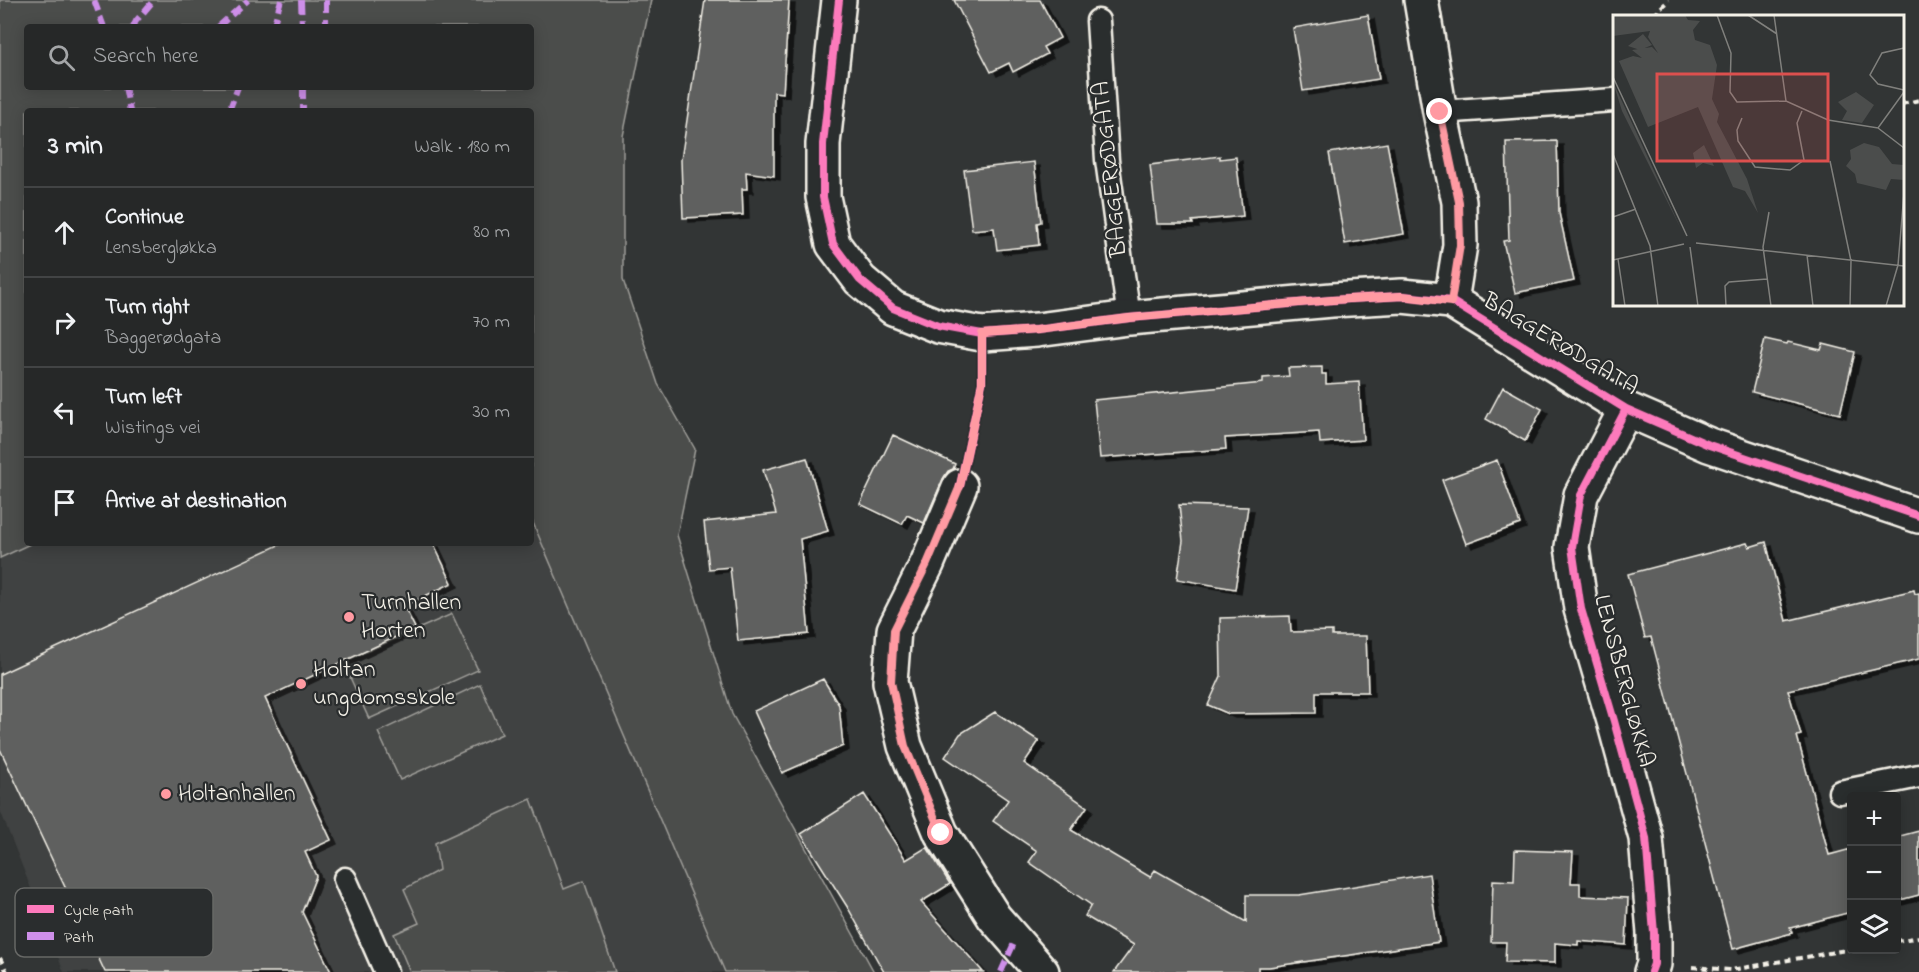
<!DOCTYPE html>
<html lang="en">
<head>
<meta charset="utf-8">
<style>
  :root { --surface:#262828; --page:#2e3030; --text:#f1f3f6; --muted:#a4a6a8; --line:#424445 }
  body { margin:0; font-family:"Indie Flower",sans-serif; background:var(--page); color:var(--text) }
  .controls { position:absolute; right:18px; bottom:18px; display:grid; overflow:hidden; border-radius:6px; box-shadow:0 3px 15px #0003 }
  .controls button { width:54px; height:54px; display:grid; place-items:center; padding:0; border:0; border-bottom:2px solid var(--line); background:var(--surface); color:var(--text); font:30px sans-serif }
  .stop { position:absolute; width:18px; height:18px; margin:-14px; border:4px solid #ff9aa2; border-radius:50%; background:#fff }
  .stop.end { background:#ff9aa2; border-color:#fff; box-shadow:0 2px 6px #0008 }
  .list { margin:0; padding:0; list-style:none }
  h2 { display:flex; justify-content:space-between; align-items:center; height:78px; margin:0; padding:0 24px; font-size:26px }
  h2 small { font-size:20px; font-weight:400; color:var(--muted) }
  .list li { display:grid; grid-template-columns:39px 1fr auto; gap:18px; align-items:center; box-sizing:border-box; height:90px; padding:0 24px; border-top:2px solid var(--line) }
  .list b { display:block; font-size:22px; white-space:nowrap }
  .list p { margin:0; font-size:20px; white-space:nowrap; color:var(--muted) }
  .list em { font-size:20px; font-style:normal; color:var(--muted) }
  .icon { flex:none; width:33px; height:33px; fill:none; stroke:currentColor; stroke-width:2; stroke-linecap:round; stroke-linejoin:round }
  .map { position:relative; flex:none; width:1919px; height:972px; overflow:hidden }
  .search { position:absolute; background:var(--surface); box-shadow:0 3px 15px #0003; left:24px; top:24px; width:510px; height:66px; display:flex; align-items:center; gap:15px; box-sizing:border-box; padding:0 21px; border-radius:6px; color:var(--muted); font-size:22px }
  .panel { position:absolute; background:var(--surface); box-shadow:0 3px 15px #0003; left:24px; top:108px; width:510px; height:438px; border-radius:6px }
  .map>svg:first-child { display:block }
  .built { fill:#404242 }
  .green { fill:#4b4d4c; stroke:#a09f9a; stroke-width:1.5; fill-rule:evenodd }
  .building { fill:#5f605f; stroke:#f4f1e8; stroke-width:1.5; filter:url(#shadow) }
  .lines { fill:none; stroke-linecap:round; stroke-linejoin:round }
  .lane-casing { stroke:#f4f1e8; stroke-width:27 }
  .street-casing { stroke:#f4f1e8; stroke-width:38 }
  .path { stroke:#f4f1e8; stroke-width:4; stroke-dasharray:6 4.5; stroke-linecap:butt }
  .lane { stroke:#2a2d2e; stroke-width:22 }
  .street { stroke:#2a2d2e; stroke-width:33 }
  .quiet { stroke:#ce8fe9; stroke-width:6; stroke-dasharray:12 6; stroke-linecap:butt }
  .cycleway-casing { stroke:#2a2d2e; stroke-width:11 }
  .cycleway { stroke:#fd7abc; stroke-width:8 }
  .route { stroke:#ff9aa2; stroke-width:8 }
  .poi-dot { fill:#ff9aa2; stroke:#2a2d2e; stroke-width:2 }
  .labels { text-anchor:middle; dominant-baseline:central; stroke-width:4.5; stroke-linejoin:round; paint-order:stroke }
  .street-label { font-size:24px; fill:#f4f1e8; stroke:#2a2d2e }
  .poi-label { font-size:24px; fill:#f4f1e8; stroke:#2a2d2e; text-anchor:start }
  .inset-road { fill:none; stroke:#80807d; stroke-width:1.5 }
  .view { fill:#dc504e; fill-opacity:0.15; stroke:#dc504e; stroke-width:3 }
  .inset-edge { fill:none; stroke:#f4f1e8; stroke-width:3 }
  .key { fill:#2a2d2e; stroke:#676866; stroke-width:1.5 }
  .key-label { font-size:16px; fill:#f4f1e8 }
</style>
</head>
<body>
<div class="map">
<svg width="1919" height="972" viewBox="0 0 1919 972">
  <defs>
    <filter id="shadow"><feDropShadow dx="6" dy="4" stdDeviation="0" flood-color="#0009"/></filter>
  </defs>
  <rect width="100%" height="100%" fill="#323535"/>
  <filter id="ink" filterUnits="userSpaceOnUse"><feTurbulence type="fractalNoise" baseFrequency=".0167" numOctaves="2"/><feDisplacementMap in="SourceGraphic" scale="12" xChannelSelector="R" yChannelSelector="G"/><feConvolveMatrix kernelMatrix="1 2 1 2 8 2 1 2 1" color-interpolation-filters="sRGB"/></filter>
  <g filter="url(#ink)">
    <path class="built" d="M 531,518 L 725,972 L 64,972 L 0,810 L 0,558 L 32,543 L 531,543 Z"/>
    <path class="green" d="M 0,0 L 651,0 L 623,136 L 623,280 L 658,384 L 695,449 L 677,535 L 732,714 L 874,972 L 725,972 L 531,518 L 531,111 L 27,111 L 27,543 L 32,543 L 0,558 ZM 27,27 L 531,27 L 531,87 L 27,87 Z
      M 452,614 L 478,670 L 369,719 L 343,662 Z
      M 480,684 L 502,734 L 400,780 L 378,732 Z
      M 531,799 L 564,889 L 584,881 L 615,972 L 410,972 L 394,934 L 419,923 L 404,889 L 439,870 L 435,843 Z"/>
    <path class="building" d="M 705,0 L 789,0 L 783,93 L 774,92 L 774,176 L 746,172 L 747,189 L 742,189 L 743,215 L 683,218 L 681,160 Z
      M 954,0 L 1040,0 L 1060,38 L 1043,47 L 1047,54 L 1013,72 L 1009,63 L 991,72 Z
      M 1368,15 L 1379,79 L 1303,91 L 1293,28 Z
      M 1557,141 L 1559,213 L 1574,281 L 1515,293 L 1503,241 L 1509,240 L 1506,142 Z
      M 1387,143 L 1404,234 L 1345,244 L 1329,153 Z
      M 1220,156 L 1220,159 L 1236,157 L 1243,216 L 1192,221 L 1193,224 L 1157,224 L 1150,165 Z
      M 1034,162 L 1041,222 L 1037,223 L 1039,245 L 997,250 L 994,228 L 972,230 L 964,170 Z
      M 1765,339 L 1787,344 L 1788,342 L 1821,350 L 1823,344 L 1855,352 L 1840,414 L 1752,392 Z
      M 1322,367 L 1322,374 L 1326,374 L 1326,384 L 1359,382 L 1363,440 L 1320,443 L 1319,432 L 1225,438 L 1226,449 L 1100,458 L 1094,400 L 1263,383 L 1263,378 L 1289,376 L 1288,368 Z
      M 1503,387 L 1542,409 L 1525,441 L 1486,419 Z
      M 893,435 L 955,464 L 953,469 L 948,471 L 943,479 L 924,523 L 907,515 L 902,524 L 860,504 Z
      M 807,458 L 828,531 L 800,539 L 809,634 L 738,641 L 730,567 L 709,569 L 704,522 L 776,514 L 763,470 Z
      M 1497,460 L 1520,524 L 1466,544 L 1442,480 Z
      M 1179,505 L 1248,507 L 1235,589 L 1177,579 L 1183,541 Z
      M 1766,542 L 1786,621 L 1914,590 L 1915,594 L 1919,593 L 1919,659 L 1788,690 L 1801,735 L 1797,736 L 1829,855 L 1851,849 L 1851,912 L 1790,928 L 1792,933 L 1733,949 L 1651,637 L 1645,638 L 1628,574 L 1747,543 L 1749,547 Z
      M 283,543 L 433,543 L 452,583 L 404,606 L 415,628 L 265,698 L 331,840 L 305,852 L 316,876 L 302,912 L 331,972 L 105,972 L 0,749 L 0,674 Z
      M 1290,616 L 1291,632 L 1332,631 L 1332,636 L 1366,636 L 1368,692 L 1316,692 L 1316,713 L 1229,714 L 1208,705 L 1221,676 L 1220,618 Z
      M 823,679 L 839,705 L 843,746 L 782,773 L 754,711 Z
      M 995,712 L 1039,741 L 1024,763 L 1087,807 L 1071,830 L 1150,877 L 1155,870 L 1246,922 L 1246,895 L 1299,895 L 1429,874 L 1439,942 L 1269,967 L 1258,967 L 1258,972 L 1114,972 L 1134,945 L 1085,916 L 1091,905 L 1029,862 L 1037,851 L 993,821 L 1008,800 L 945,757 L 960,734 Z
      M 864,794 L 906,860 L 927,847 L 950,884 L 921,902 L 983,972 L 884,972 L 848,908 L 801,834 Z
      M 1919,831 L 1919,895 L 1896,901 L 1896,837 Z
      M 1515,850 L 1573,852 L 1571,883 L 1580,883 L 1580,896 L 1628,898 L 1626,945 L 1578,941 L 1578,945 L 1555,943 L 1555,963 L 1505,962 L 1506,942 L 1491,942 L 1493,880 L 1514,881 Z"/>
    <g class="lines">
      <g class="lane-casing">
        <path id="lane" d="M 1098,21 L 1107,160 L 1129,318
          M 1440,112 L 1614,100
          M 1840,792 L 1919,776
          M 345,879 L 386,972"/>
      </g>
      <g class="street-casing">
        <path id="street" d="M 839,0 L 823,144 L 823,197 L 833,244 L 860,280 L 893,308 L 938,326 L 982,334 L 1037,330 L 1129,318 L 1332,300 L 1402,296 L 1451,301 L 1626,409 L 1709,445 L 1919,516
          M 1421,0 L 1440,112 L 1459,202 L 1460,245 L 1451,301
          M 1626,409 L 1581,495 L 1572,547 L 1581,609 L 1614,721 L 1646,838 L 1654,933 L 1654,964 L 1651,972
          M 960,486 L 927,564 L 894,630 L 890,682 L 905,746 L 941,833 L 994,917 L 1042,972"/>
      </g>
      <path class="path" d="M 1656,16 L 1658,10 L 1669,0
        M 1902,104 L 1919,100
        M 1896,941 L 1919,937
        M 0,958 L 7,972
        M 1692,967 L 1731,970 L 1852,949"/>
      <use href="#lane" class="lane"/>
      <use href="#street" class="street"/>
      <path class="quiet" d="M 94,0 L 104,27
        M 301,0 L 302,27
        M 326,0 L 326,27
        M 133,27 L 136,21 L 154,0
        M 218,27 L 248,0
        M 273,27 L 281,0
        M 125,87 L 130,111
        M 303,87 L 303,111
        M 229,111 L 238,87
        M 1001,972 L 1015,941"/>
      <g class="cycleway-casing">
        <path id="cycleway" d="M 839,0 L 823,144 L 823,197 L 833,244 L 860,280 L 893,308 L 938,326 L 982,334 L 1037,330 L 1129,318 L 1332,300 L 1402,296 L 1451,301 L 1626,409 L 1709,445 L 1919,516
          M 1626,409 L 1581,495 L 1572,547 L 1581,609 L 1614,721 L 1646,838 L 1654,933 L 1654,964 L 1651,972
          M 960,486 L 982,383 L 982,334"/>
      </g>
      <use href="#cycleway" class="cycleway"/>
    </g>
  </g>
  <g class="lines" filter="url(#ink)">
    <path class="route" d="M 941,833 L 905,746 L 891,682 L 894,630 L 927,564 L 960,486 L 982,383 L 982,334 L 1037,330 L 1129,318 L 1332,300 L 1402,296 L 1451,302 L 1460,245 L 1459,202 L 1440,112"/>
  </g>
  <g class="poi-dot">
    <circle cx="349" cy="617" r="6"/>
    <circle cx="301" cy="684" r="6"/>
    <circle cx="166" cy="794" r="6"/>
  </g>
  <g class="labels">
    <g class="street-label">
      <text transform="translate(1111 169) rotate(-96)">BAGGERØDGATA</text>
      <text transform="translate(1560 345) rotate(31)">BAGGERØDGATA</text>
      <text transform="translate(1623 681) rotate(75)">LENSBERGLØKKA</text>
    </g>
    <g class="poi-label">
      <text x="361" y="603">Turnhallen<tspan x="361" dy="28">Horten</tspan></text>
      <text x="313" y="670">Holtan<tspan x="313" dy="28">ungdomsskole</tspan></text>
      <text x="178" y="794">Holtanhallen</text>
    </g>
  </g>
  <g transform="translate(1613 15)">
    <rect width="291" height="291" fill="#323535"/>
    <path d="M 0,0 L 72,0 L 75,5 L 87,6 L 80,15 L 82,25 L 97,30 L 104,50 L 99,84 L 106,99 L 104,107 L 134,164 L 145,198 L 132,176 L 120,172 L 85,92 L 35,112 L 6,46 L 20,41 L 29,43 L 19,35 L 39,32 L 45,38 L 35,22 L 37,16 L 0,21 ZM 30,19 L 39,30 L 27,35 L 15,31 ZM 0,67 L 68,214 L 9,96 ZM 243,77 L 261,90 L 249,108 L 229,105 L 234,96 L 225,87 ZM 251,128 L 266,132 L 279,149 L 291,150 L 291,165 L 278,164 L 273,175 L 244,168 L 242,159 L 233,151 L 238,144 L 237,135 ZM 91,130 L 101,151 L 90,148 L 83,153 L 80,138 Z" fill="#4b4d4c"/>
    <path class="inset-road" d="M 104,0 L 118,38 L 117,77 L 124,87 L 173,86 L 215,105 L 265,113 L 291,77M 135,0 L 164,19M 161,0 L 173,86M 291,33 L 269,38 L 257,60 L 265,69 L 291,75M 0,62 L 74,221M 129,103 L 124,115 L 125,126 L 142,152 L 177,155 L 191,145 L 184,108 L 189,96M 265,113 L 291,133M 0,139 L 37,231 L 45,291M 217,146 L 238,246 L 237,291M 156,197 L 150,232 L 158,291M 0,202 L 23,194M 83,228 L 291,251M 77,232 L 85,291M 194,240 L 200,291M 5,244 L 12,291M 0,245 L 71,229M 113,291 L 112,271 L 116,267 L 154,264M 273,291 L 285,250 L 291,178"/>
    <path class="view" d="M 44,59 L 215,59 L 215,146 L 44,146 Z"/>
    <rect width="291" height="291" class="inset-edge"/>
  </g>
  <rect x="15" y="888" width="198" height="69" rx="9" class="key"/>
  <rect x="27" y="905" width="27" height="8" fill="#fd7abc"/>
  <rect x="27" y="932" width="27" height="8" fill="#ce8fe9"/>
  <g class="key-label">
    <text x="64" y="915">Cycle path</text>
    <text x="64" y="942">Path</text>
  </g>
</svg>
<div class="controls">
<button>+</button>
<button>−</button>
<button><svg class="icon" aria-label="layers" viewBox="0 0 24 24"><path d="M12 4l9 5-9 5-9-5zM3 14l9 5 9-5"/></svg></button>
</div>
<div class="stop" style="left:941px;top:833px"></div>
<div class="stop end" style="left:1440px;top:112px"></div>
<div class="search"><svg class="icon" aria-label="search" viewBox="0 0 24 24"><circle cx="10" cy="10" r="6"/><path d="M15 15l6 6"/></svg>Search here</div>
<section class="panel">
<h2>3 min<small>Walk · 180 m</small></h2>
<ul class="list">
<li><svg class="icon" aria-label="ahead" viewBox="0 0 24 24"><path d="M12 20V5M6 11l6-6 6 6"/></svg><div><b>Continue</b><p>Lensbergløkka</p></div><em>80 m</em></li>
<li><svg class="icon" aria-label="right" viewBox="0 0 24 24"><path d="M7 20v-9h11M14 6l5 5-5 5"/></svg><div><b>Turn right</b><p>Baggerødgata</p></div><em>70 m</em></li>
<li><svg class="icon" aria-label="left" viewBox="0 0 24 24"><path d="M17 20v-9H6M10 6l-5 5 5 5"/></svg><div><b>Turn left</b><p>Wistings vei</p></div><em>30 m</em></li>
<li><svg class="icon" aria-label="arrive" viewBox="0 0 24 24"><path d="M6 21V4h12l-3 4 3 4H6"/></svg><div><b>Arrive at destination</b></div></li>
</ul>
</section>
</div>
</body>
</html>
